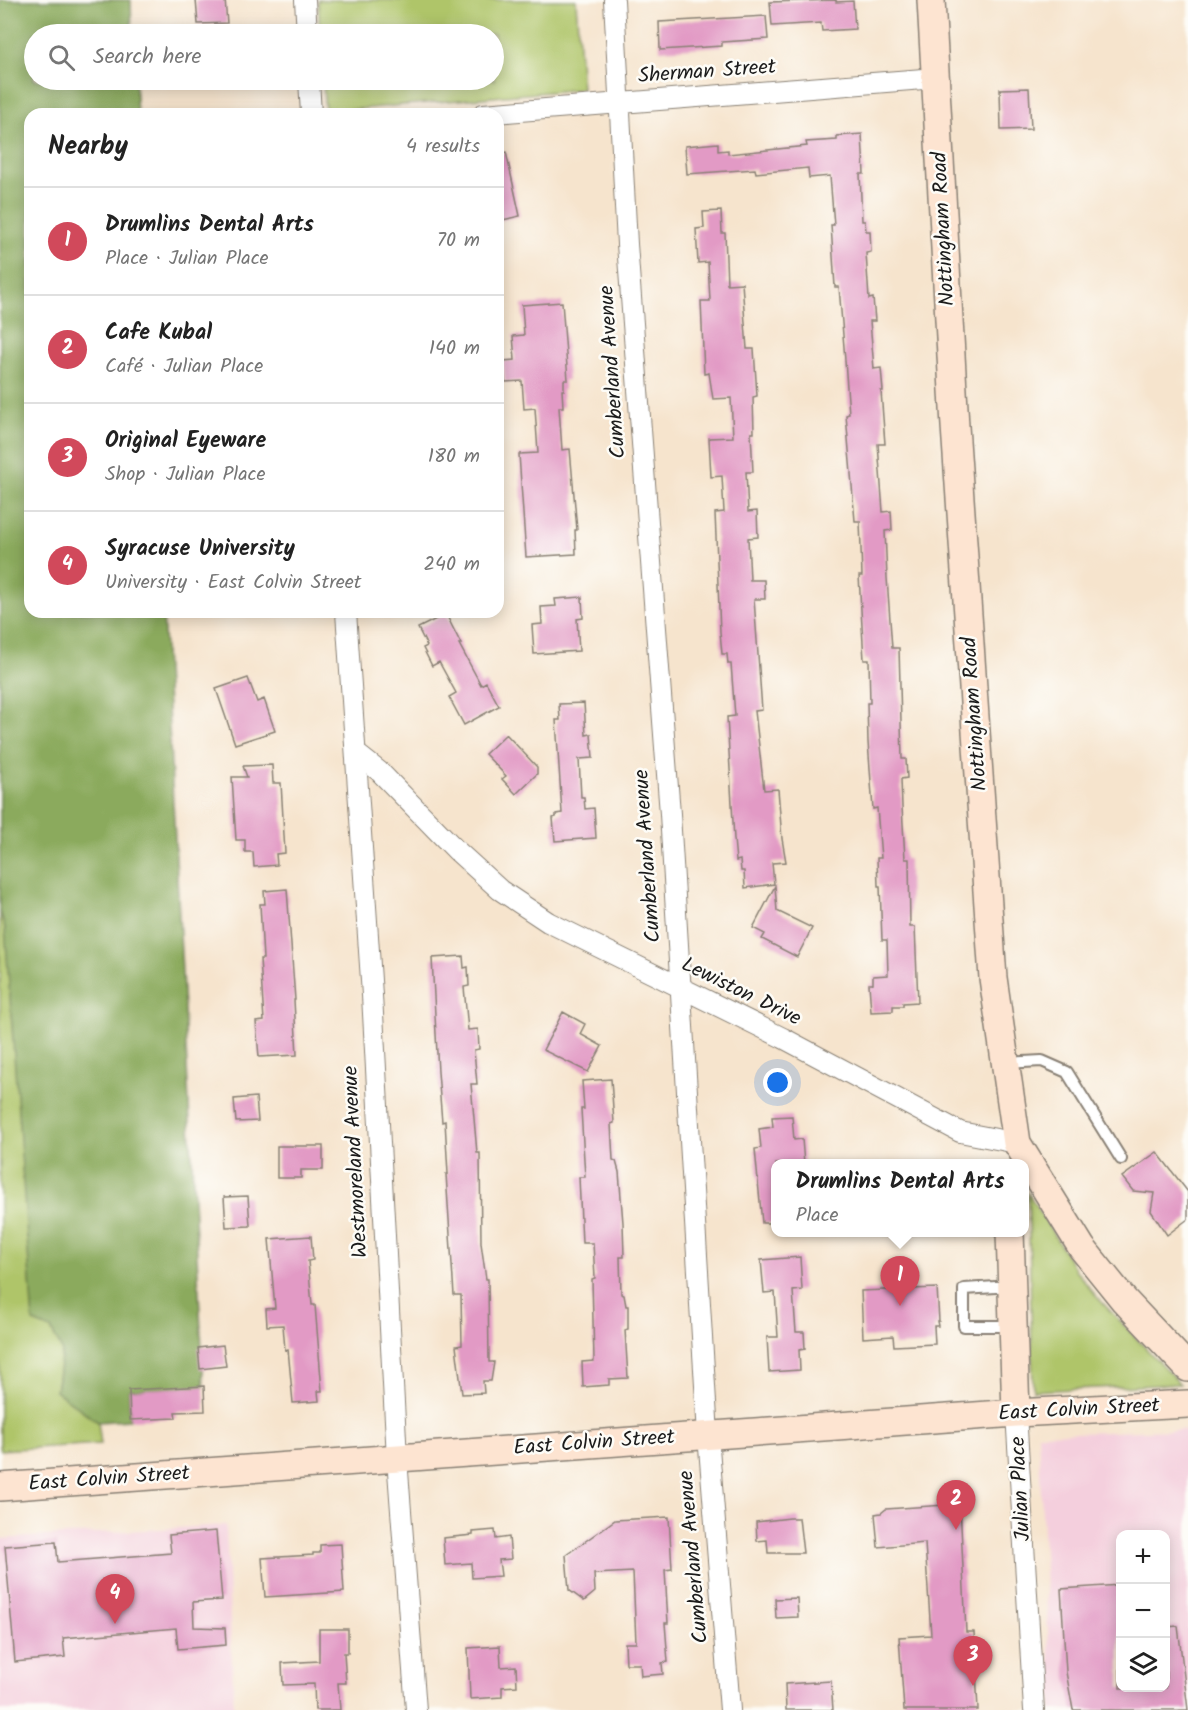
<!DOCTYPE html>
<html lang="en">
<head>
<meta charset="utf-8">
<style>
  :root { --surface:#fff; --page:#f2f2f2; --text:#222; --muted:#767676; --line:#e0e0e0; --accent:#d1495b }
  body { margin:0; font-family:Kalam,sans-serif; background:var(--page); color:var(--text) }
  .controls { position:absolute; right:18px; bottom:18px; display:grid; overflow:hidden; border-radius:12px; box-shadow:0 3px 15px #0003 }
  .controls button { width:54px; height:54px; display:grid; place-items:center; padding:0; border:0; border-bottom:2px solid var(--line); background:var(--surface); color:var(--text); font:30px sans-serif }
  .you { position:absolute; left:778px; top:1083px; width:21px; height:21px; margin:-15px; border:4px solid #fff; border-radius:50%; background:#1a73e8; box-shadow:0 0 0 9px #1a73e833 }
  .badge { display:grid; place-items:center; width:39px; height:39px; border-radius:50%; background:var(--accent); color:#fff; font-size:20px; font-weight:700 }
  .pin { position:absolute; translate:-50% -50px; filter:drop-shadow(0 2px 3px #0008) }
  .pin::after { content:''; position:absolute; top:32px; width:21px; height:18px; background:inherit; clip-path:polygon(0 0,100% 0,50% 100%) }
  .popup { position:absolute; left:771px; top:1159px; width:258px; height:78px; box-sizing:border-box; display:grid; place-content:center; border-radius:12px; background:var(--surface); filter:drop-shadow(0 2px 4px #0005); font-size:20px; white-space:nowrap; color:var(--muted) }
  .popup b { font-size:22px; color:var(--text) }
  .popup::after { content:''; position:absolute; left:50%; top:100%; margin-left:-12px; border:12px solid transparent; border-top-color:var(--surface) }
  .list { margin:0; padding:0; list-style:none }
  h2 { display:flex; justify-content:space-between; align-items:center; height:78px; margin:0; padding:0 24px; font-size:26px }
  h2 small { font-size:20px; font-weight:400; color:var(--muted) }
  .list li { display:grid; grid-template-columns:39px 1fr auto; gap:18px; align-items:center; box-sizing:border-box; height:108px; padding:0 24px; border-top:2px solid var(--line) }
  .list b { display:block; font-size:22px; white-space:nowrap }
  .list p { margin:0; font-size:20px; white-space:nowrap; color:var(--muted) }
  .list em { font-size:20px; font-style:normal; color:var(--muted) }
  .icon { flex:none; width:33px; height:33px; fill:none; stroke:currentColor; stroke-width:2; stroke-linecap:round; stroke-linejoin:round }
  .map { position:relative; flex:none; width:1188px; height:1710px; overflow:hidden }
  .search { position:absolute; background:var(--surface); box-shadow:0 3px 15px #0003; left:24px; top:24px; width:480px; height:66px; display:flex; align-items:center; gap:15px; box-sizing:border-box; padding:0 21px; border-radius:33px; color:var(--muted); font-size:22px }
  .panel { position:absolute; background:var(--surface); box-shadow:0 3px 15px #0003; left:24px; top:108px; width:480px; height:510px; border-radius:18px }
  .map>svg:first-child { display:block }
  .built { fill:#f4cfdd; fill-rule:evenodd }
  .green { fill:#afc569; stroke:#667042; stroke-width:1.5 }
  .forest { fill:#8baa5d; stroke:#54633c; stroke-width:1.5 }
  .building { fill:#e29ac5 }
  .lines { fill:none; stroke-linecap:round; stroke-linejoin:round }
  .lane-casing { stroke:#898074; stroke-width:14 }
  .street-casing { stroke:#898074; stroke-width:22 }
  .secondary-casing { stroke:#898074; stroke-width:30 }
  .lane { stroke:#fff; stroke-width:10 }
  .street { stroke:#fff; stroke-width:20 }
  .secondary { stroke:#fde4d1; stroke-width:27 }
  .labels { text-anchor:middle; dominant-baseline:central; stroke-width:5; stroke-linejoin:round; paint-order:stroke }
  .street-label { font-size:21px; fill:#1c1c1c; stroke:#fdfcf7 }
</style>
</head>
<body>
<div class="map">
<svg width="1188" height="1710" viewBox="0 0 1188 1710">
  <rect width="100%" height="100%" fill="#fdfcf7"/>
  <filter id="ink" filterUnits="userSpaceOnUse"><feTurbulence type="fractalNoise" baseFrequency=".0167" numOctaves="2"/><feDisplacementMap in="SourceGraphic" scale="12" xChannelSelector="R" yChannelSelector="G"/><feConvolveMatrix kernelMatrix="1 2 1 2 8 2 1 2 1" color-interpolation-filters="sRGB"/></filter>
  <filter id="wash" filterUnits="userSpaceOnUse"><feTurbulence type="fractalNoise" baseFrequency=".008" numOctaves="4" result="noise"/><feDisplacementMap in="SourceGraphic" scale="24" xChannelSelector="R" yChannelSelector="G"/><feGaussianBlur stdDeviation="1.35" result="paint"/><feColorMatrix in="noise" values="0 0 0 0 0 0 0 0 0 0 0 0 0 0 0 0 0 1.4 0 .05"/><feComposite in="paint" operator="in"/></filter>
  <g filter="url(#wash)">
    <rect width="100%" height="100%" fill="#f6e4cd"/>
    <path class="built" d="M 1182,1430 L 1188,1432 L 1188,1710 L 1052,1710 L 1038,1434 ZM 1120,1534 L 1166,1534 L 1166,1688 L 1120,1688 Z
      M 226,1525 L 234,1710 L 0,1710 L 0,1539 Z"/>
    <path class="green" d="M 318,0 L 576,0 L 582,89 L 325,112 L 323,80 L 494,80 L 494,34 L 320,34 Z
      M 0,911 L 5,927 L 51,1329 L 63,1351 L 56,1391 L 98,1422 L 101,1444 L 0,1450 Z
      M 1028,1193 L 1077,1272 L 1096,1296 L 1180,1384 L 1033,1391 Z"/>
    <path class="forest" d="M 0,0 L 131,0 L 132,34 L 34,34 L 34,80 L 135,80 L 137,114 L 30,114 L 30,612 L 163,612 L 204,1387 L 129,1390 L 130,1420 L 98,1422 L 56,1391 L 62,1351 L 51,1329 L 33,1322 L 5,928 L 0,911 Z"/>
    <g id="blocks">
      <path class="building" d="M 196,0 L 225,0 L 227,23 L 198,24 Z
        M 836,0 L 836,2 L 853,1 L 855,29 L 822,31 L 821,23 L 772,26 L 770,2 Z
        M 766,16 L 768,39 L 722,42 L 722,46 L 660,50 L 659,22 Z
        M 1029,88 L 1031,129 L 1001,130 L 1000,89 Z
        M 862,134 L 864,174 L 860,174 L 862,221 L 865,221 L 866,231 L 870,231 L 871,252 L 866,253 L 869,299 L 873,298 L 875,321 L 870,321 L 874,369 L 881,368 L 883,391 L 881,391 L 885,444 L 878,444 L 883,512 L 891,511 L 892,530 L 885,531 L 887,578 L 892,648 L 899,648 L 902,759 L 906,759 L 907,778 L 901,779 L 902,807 L 905,859 L 909,859 L 910,927 L 915,927 L 918,1002 L 903,1003 L 903,1006 L 893,1006 L 893,1011 L 871,1012 L 869,984 L 873,984 L 873,976 L 888,975 L 887,940 L 882,940 L 880,886 L 878,886 L 877,858 L 881,858 L 877,808 L 873,809 L 868,742 L 867,703 L 870,703 L 869,660 L 864,660 L 859,576 L 862,576 L 860,521 L 855,521 L 850,462 L 846,415 L 849,414 L 844,347 L 839,287 L 835,287 L 831,225 L 834,225 L 830,176 L 809,178 L 808,168 L 756,173 L 755,169 L 687,174 L 685,146 L 718,143 L 718,151 L 728,150 L 728,154 L 807,146 L 806,142 L 837,140 L 837,136 Z
        M 506,152 L 520,216 L 498,221 L 498,153 Z
        M 721,211 L 722,233 L 725,233 L 727,284 L 742,283 L 747,349 L 754,349 L 757,396 L 753,397 L 754,433 L 751,433 L 753,472 L 746,472 L 748,512 L 757,511 L 758,537 L 748,538 L 750,580 L 764,580 L 765,599 L 754,599 L 762,710 L 755,711 L 764,790 L 778,789 L 782,839 L 786,862 L 772,863 L 774,884 L 745,888 L 744,871 L 741,871 L 740,860 L 736,861 L 734,839 L 727,717 L 735,716 L 731,664 L 728,664 L 727,654 L 722,654 L 720,632 L 715,513 L 724,512 L 722,476 L 711,477 L 709,438 L 733,437 L 731,398 L 713,399 L 709,373 L 704,374 L 701,301 L 710,301 L 708,262 L 698,263 L 696,229 L 704,228 L 703,212 Z
        M 562,302 L 568,380 L 564,380 L 564,390 L 562,390 L 563,407 L 559,407 L 562,450 L 570,449 L 577,530 L 575,530 L 576,554 L 526,557 L 519,454 L 538,453 L 535,408 L 524,409 L 522,381 L 505,382 L 503,361 L 515,360 L 513,336 L 524,335 L 522,305 Z
        M 582,597 L 583,618 L 577,619 L 579,651 L 534,654 L 532,625 L 542,624 L 541,607 L 556,606 L 555,599 Z
        M 446,614 L 461,644 L 459,644 L 481,685 L 486,682 L 499,706 L 464,725 L 449,697 L 456,693 L 439,662 L 432,666 L 423,648 L 427,646 L 418,628 Z
        M 248,678 L 257,702 L 264,699 L 275,731 L 235,744 L 216,689 Z
        M 584,703 L 586,735 L 591,734 L 593,758 L 579,759 L 581,797 L 584,797 L 585,809 L 594,808 L 596,838 L 555,841 L 553,818 L 556,817 L 556,814 L 562,813 L 556,720 L 560,720 L 559,704 Z
        M 506,734 L 537,767 L 537,774 L 516,794 L 502,779 L 506,776 L 485,754 Z
        M 272,765 L 273,783 L 281,783 L 285,853 L 276,854 L 277,865 L 254,867 L 253,852 L 245,852 L 245,840 L 236,840 L 232,777 L 247,777 L 243,766 Z
        M 775,886 L 777,911 L 812,928 L 797,957 L 762,939 L 765,934 L 753,928 Z
        M 287,889 L 295,1000 L 294,1000 L 297,1055 L 259,1057 L 256,1022 L 264,1021 L 260,959 L 263,959 L 260,904 L 265,904 L 264,891 Z
        M 463,956 L 464,968 L 468,967 L 469,986 L 464,987 L 468,1030 L 478,1029 L 479,1049 L 474,1050 L 477,1084 L 471,1084 L 477,1153 L 480,1153 L 481,1243 L 486,1279 L 488,1279 L 489,1362 L 494,1362 L 491,1381 L 483,1381 L 484,1393 L 462,1394 L 456,1346 L 462,1345 L 461,1295 L 454,1295 L 446,1174 L 448,1174 L 445,1121 L 442,1122 L 438,1072 L 432,958 Z
        M 563,1012 L 585,1024 L 580,1034 L 602,1046 L 588,1072 L 543,1050 Z
        M 611,1079 L 614,1123 L 611,1124 L 613,1160 L 616,1161 L 619,1172 L 623,1223 L 624,1257 L 620,1257 L 621,1294 L 624,1295 L 626,1306 L 628,1306 L 628,1329 L 625,1330 L 628,1378 L 609,1379 L 609,1385 L 583,1387 L 582,1362 L 594,1361 L 592,1279 L 595,1278 L 593,1243 L 582,1243 L 579,1177 L 585,1177 L 581,1109 L 584,1109 L 582,1081 Z
        M 256,1097 L 258,1121 L 236,1122 L 234,1099 Z
        M 792,1116 L 794,1140 L 802,1139 L 804,1164 L 776,1164 L 776,1223 L 762,1223 L 755,1149 L 761,1148 L 759,1129 L 773,1127 L 772,1117 Z
        M 277,1146 L 323,1146 L 323,1170 L 301,1170 L 301,1178 L 277,1178 Z
        M 1157,1152 L 1188,1192 L 1188,1219 L 1167,1235 L 1151,1211 L 1154,1193 L 1133,1191 L 1122,1177 Z
        M 248,1196 L 250,1226 L 226,1227 L 224,1197 Z
        M 311,1236 L 313,1260 L 308,1261 L 312,1305 L 315,1305 L 322,1391 L 318,1391 L 319,1401 L 293,1403 L 288,1349 L 285,1350 L 283,1325 L 267,1326 L 266,1309 L 275,1308 L 269,1239 Z
        M 800,1257 L 802,1290 L 793,1291 L 796,1332 L 804,1332 L 805,1349 L 799,1350 L 800,1370 L 769,1372 L 767,1337 L 778,1337 L 775,1292 L 764,1293 L 761,1260 Z
        M 937,1288 L 939,1321 L 937,1321 L 938,1326 L 934,1326 L 935,1344 L 894,1346 L 893,1336 L 863,1338 L 861,1291 Z
        M 223,1345 L 226,1366 L 200,1369 L 198,1348 Z
        M 204,1386 L 205,1411 L 175,1412 L 176,1418 L 130,1420 L 129,1390 Z
        M 960,1504 L 966,1632 L 974,1632 L 978,1710 L 904,1710 L 899,1637 L 931,1635 L 925,1543 L 878,1547 L 875,1514 L 881,1513 L 886,1509 Z
        M 669,1517 L 672,1569 L 665,1570 L 668,1623 L 665,1623 L 668,1662 L 662,1663 L 663,1674 L 641,1676 L 640,1664 L 626,1664 L 625,1643 L 636,1643 L 633,1572 L 594,1574 L 595,1592 L 584,1601 L 569,1590 L 566,1555 L 615,1520 Z
        M 790,1518 L 799,1518 L 803,1553 L 768,1553 L 767,1540 L 757,1541 L 756,1522 Z
        M 495,1530 L 496,1539 L 509,1537 L 511,1559 L 499,1560 L 501,1576 L 472,1578 L 471,1563 L 445,1565 L 443,1538 L 473,1535 L 473,1532 Z
        M 216,1531 L 222,1600 L 193,1602 L 194,1627 L 225,1628 L 226,1645 L 178,1649 L 176,1628 L 63,1638 L 65,1657 L 15,1662 L 5,1546 L 56,1542 L 58,1562 L 171,1553 L 169,1535 Z
        M 341,1544 L 344,1592 L 265,1597 L 262,1558 L 313,1555 L 313,1553 L 320,1553 L 320,1545 Z
        M 1120,1585 L 1120,1688 L 1166,1688 L 1166,1627 L 1178,1626 L 1188,1710 L 1073,1710 L 1066,1672 L 1061,1589 Z
        M 797,1598 L 798,1617 L 776,1618 L 775,1599 Z
        M 319,1629 L 348,1629 L 348,1653 L 344,1653 L 346,1683 L 338,1683 L 340,1710 L 315,1710 L 314,1684 L 283,1685 L 282,1663 L 319,1661 Z
        M 500,1646 L 501,1667 L 516,1666 L 517,1686 L 502,1687 L 502,1697 L 470,1699 L 468,1648 Z
        M 831,1681 L 833,1710 L 786,1710 L 785,1684 Z"/>
    </g>
  </g>
  <g filter="url(#ink)">
    <use href="#blocks" fill-opacity="0" stroke="#898074" stroke-width="1.5"/>
    <g class="lines">
      <g class="lane-casing">
        <path id="lane" d="M 1005,1063 L 1042,1061 L 1067,1072 L 1121,1159
          M 1012,1286 L 964,1289 L 964,1326 L 1013,1326"/>
      </g>
      <g class="street-casing">
        <path id="street" d="M 305,0 L 307,34
          M 614,0 L 627,244 L 670,814 L 708,1435 L 730,1710
          M 309,80 L 311,114
          M 483,114 L 936,78
          M 346,612 L 372,995 L 397,1458 L 416,1710
          M 356,753 L 380,772 L 456,850 L 500,890 L 548,922 L 783,1038 L 960,1132 L 1017,1143
          M 1016,1413 L 1034,1710"/>
      </g>
      <g class="secondary-casing">
        <path id="secondary" d="M 931,0 L 955,426 L 993,978 L 1017,1143 L 1082,1248 L 1124,1300 L 1188,1368
          M 1010,1232 L 1016,1413
          M 0,1487 L 1016,1413 L 1188,1404"/>
      </g>
      <use href="#lane" class="lane"/>
      <use href="#street" class="street"/>
      <use href="#secondary" class="secondary"/>
    </g>
  </g>
  <g class="labels">
    <g class="street-label">
      <text transform="translate(707 72) rotate(-4)">Sherman Street</text>
      <text transform="translate(944 229) rotate(-93)">Nottingham Road</text>
      <text transform="translate(613 372) rotate(-94)">Cumberland Avenue</text>
      <text transform="translate(975 714) rotate(-94)">Nottingham Road</text>
      <text transform="translate(648 856) rotate(-94)">Cumberland Avenue</text>
      <text transform="translate(741 992) rotate(26)">Lewiston Drive</text>
      <text transform="translate(356 1162) rotate(-93)">Westmoreland Avenue</text>
      <text transform="translate(1079 1410) rotate(-3)">East Colvin Street</text>
      <text transform="translate(594 1443) rotate(-4)">East Colvin Street</text>
      <text transform="translate(109 1479) rotate(-4)">East Colvin Street</text>
      <text transform="translate(1021 1489) rotate(-93)">Julian Place</text>
      <text transform="translate(694 1557) rotate(-95)">Cumberland Avenue</text>
    </g>
  </g>
</svg>
<div class="controls">
<button>+</button>
<button>−</button>
<button><svg class="icon" aria-label="layers" viewBox="0 0 24 24"><path d="M12 4l9 5-9 5-9-5zM3 14l9 5 9-5"/></svg></button>
</div>
<div class="you"></div>
<div class="pin badge" style="left:900px;top:1306px">1</div>
<div class="popup"><b>Drumlins Dental Arts</b>Place</div>
<div class="pin badge" style="left:956px;top:1530px">2</div>
<div class="pin badge" style="left:973px;top:1686px">3</div>
<div class="pin badge" style="left:115px;top:1624px">4</div>
<div class="search"><svg class="icon" aria-label="search" viewBox="0 0 24 24"><circle cx="10" cy="10" r="6"/><path d="M15 15l6 6"/></svg>Search here</div>
<section class="panel">
<h2>Nearby<small>4 results</small></h2>
<ul class="list">
<li><span class="badge">1</span><div><b>Drumlins Dental Arts</b><p>Place · Julian Place</p></div><em>70 m</em></li>
<li><span class="badge">2</span><div><b>Cafe Kubal</b><p>Café · Julian Place</p></div><em>140 m</em></li>
<li><span class="badge">3</span><div><b>Original Eyeware</b><p>Shop · Julian Place</p></div><em>180 m</em></li>
<li><span class="badge">4</span><div><b>Syracuse University</b><p>University · East Colvin Street</p></div><em>240 m</em></li>
</ul>
</section>
</div>
</body>
</html>
